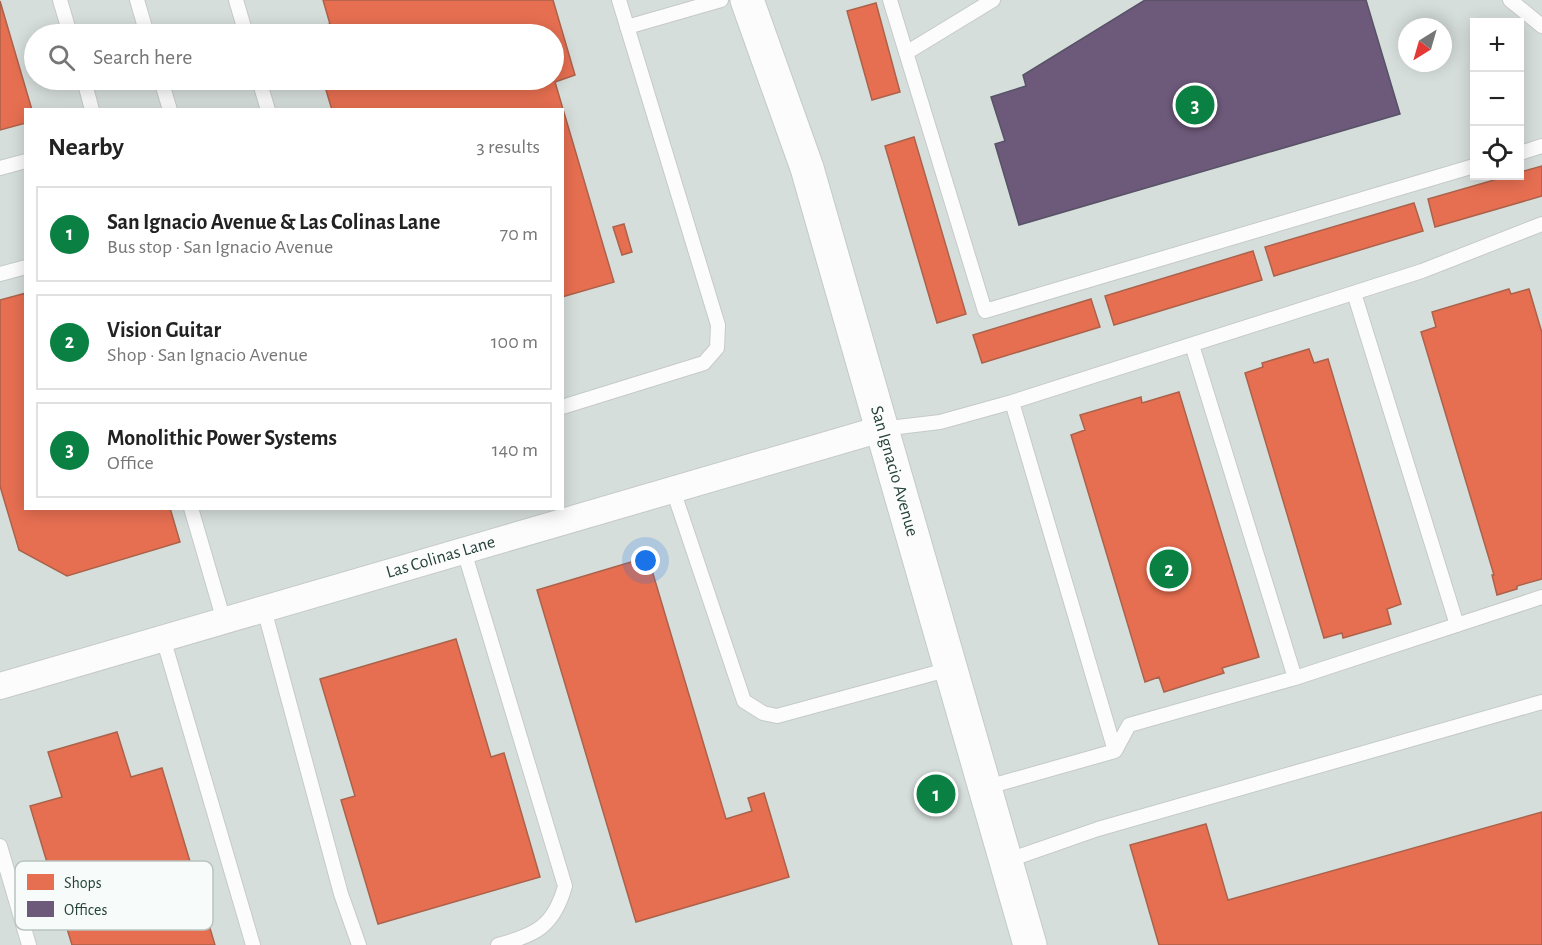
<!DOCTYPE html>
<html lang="en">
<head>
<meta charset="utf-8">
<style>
  :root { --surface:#fff; --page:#f2f2f2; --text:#222; --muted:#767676; --line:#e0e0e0; --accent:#0b8043 }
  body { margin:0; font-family:"Alegreya Sans",sans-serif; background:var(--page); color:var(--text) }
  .controls { position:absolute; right:18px; top:18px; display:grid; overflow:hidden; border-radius:0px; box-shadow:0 3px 15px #0003 }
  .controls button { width:54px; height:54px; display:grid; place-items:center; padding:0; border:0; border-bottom:2px solid var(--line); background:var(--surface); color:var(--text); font:30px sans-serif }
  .compass { position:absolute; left:1398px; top:18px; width:54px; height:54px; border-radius:50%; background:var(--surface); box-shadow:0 3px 15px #0003; rotate:217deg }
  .you { position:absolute; left:646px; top:561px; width:21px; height:21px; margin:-15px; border:4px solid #fff; border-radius:50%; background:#1a73e8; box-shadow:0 0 0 9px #1a73e833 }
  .badge { display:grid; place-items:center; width:39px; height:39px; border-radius:50%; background:var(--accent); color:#fff; font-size:20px; font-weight:700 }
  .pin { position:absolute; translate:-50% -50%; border:3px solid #fff; box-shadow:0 2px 6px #0006 }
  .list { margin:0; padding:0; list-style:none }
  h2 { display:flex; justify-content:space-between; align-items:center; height:78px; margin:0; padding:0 24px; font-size:26px }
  h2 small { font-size:20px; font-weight:400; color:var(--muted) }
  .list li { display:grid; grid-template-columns:39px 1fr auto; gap:18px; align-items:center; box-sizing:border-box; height:96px; margin:0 12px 12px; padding:0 12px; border:2px solid var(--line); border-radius:0px }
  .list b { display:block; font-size:22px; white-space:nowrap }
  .list p { margin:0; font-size:20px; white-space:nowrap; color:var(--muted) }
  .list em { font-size:20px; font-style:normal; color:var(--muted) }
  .icon { flex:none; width:33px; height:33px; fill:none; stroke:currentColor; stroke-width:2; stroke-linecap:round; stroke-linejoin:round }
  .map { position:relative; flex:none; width:1542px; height:945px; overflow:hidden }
  .search { position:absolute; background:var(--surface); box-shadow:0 3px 15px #0003; left:24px; top:24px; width:540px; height:66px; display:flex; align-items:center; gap:15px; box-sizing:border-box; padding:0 21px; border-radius:33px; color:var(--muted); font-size:22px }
  .panel { position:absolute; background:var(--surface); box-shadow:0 3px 15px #0003; left:24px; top:108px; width:540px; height:402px; border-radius:0px }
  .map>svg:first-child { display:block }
  .built { fill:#d6dedb; fill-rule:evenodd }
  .shops { fill:#e76f51; stroke:#ac624a; stroke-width:1.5 }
  .offices { fill:#6d597a; stroke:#575267; stroke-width:1.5 }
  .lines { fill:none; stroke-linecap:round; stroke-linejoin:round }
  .lane-casing { stroke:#c5cac8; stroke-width:16 }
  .street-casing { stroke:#c5cac8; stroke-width:28 }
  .secondary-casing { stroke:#c3cbc8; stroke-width:35 }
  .lane { stroke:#fcfcfc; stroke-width:14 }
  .street { stroke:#fcfcfc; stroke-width:26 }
  .secondary { stroke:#fcfcfc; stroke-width:33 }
  .labels { text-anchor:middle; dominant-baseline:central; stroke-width:6; stroke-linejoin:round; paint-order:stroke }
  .street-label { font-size:18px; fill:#24423a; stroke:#f7fbf9 }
  .key { fill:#f7fbf9; stroke:#b8c4c0; stroke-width:1.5 }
  .key-label { font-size:16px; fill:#24423a }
</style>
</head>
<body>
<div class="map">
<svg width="1542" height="945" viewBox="0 0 1542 945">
  <rect width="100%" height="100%" fill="#e8edeb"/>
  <path class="built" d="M 0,0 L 1542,0 L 1542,945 L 0,945 ZM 1474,22 L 1520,22 L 1520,176 L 1474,176 ZM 1407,27 L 1443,27 L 1443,63 L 1407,63 ZM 34,34 L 554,34 L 554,80 L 34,80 ZM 26,110 L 562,110 L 562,508 L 26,508 Z"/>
  <path class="shops" d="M 323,0 L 553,0 L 575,75 L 555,82 L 614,282 L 562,297 L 562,110 L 332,110 L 323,80 L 554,80 L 554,34 L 309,34 L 308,30 L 330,24 Z
    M 0,1 L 32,110 L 26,110 L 26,123 L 0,130 Z
    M 876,3 L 900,92 L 872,100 L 847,11 Z
    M 914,137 L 966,314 L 937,323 L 885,146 Z
    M 1542,166 L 1542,196 L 1435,227 L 1428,199 L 1508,176 L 1520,176 L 1520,172 Z
    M 1414,203 L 1423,231 L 1274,276 L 1265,247 Z
    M 624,224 L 632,252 L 622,255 L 613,227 Z
    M 1253,251 L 1262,280 L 1114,325 L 1105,296 Z
    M 1509,289 L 1511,294 L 1529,289 L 1542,333 L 1542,579 L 1517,586 L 1517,589 L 1497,595 L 1492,575 L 1494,575 L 1421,332 L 1436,327 L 1432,312 Z
    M 26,293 L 26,508 L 170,508 L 180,542 L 67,576 L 19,550 L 0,486 L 0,300 Z
    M 1091,299 L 1100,327 L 982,363 L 973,335 Z
    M 1309,349 L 1314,363 L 1328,359 L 1401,604 L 1387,609 L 1391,624 L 1343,638 L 1342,633 L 1324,638 L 1245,373 L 1263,367 L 1262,363 Z
    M 1179,392 L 1259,657 L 1222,668 L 1224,673 L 1164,692 L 1159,677 L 1145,682 L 1071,435 L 1085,430 L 1080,415 L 1141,397 L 1142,403 Z
    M 648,557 L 726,819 L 752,811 L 748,798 L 764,793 L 789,877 L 636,922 L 537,590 Z
    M 456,639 L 491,757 L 504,753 L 540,877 L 378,924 L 341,800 L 355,796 L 320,679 Z
    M 117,732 L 131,777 L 162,768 L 215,945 L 72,945 L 30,806 L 62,797 L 48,752 Z
    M 1542,812 L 1542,945 L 1159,945 L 1130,845 L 1206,824 L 1228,900 Z"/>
  <path class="offices" d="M 1145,0 L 1366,0 L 1400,114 L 1019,225 L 995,144 L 1005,141 L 991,97 L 1026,86 L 1023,75 Z"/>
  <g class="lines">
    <g class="lane-casing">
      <path id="lane" d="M 60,0 L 70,34
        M 137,0 L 147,34
        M 236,0 L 246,34
        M 890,0 L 985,311 L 1474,166
        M 1510,0 L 1542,26
        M 627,27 L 721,0
        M 906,53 L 993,0
        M 84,80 L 92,110
        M 161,80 L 170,110
        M 259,80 L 268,110
        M 1520,153 L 1542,146
        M 0,168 L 26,161
        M 0,274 L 26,267
        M 1354,293 L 1457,625
        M 1192,345 L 1295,678
        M 1012,402 L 1422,271 L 1542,224
        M 562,407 L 704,363 L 717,348 L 718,325 L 619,0
        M 881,429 L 940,422 L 1012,402 L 1115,751
        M 673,490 L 744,701 L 763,713 L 777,716 L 950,669
        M 191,508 L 224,621
        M 464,551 L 565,886 C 554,926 536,935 498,945
        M 264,609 L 341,894 L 359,945
        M 163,638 L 253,945
        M 984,788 L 1115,751 L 1129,725 L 1295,678 L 1542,597
        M 0,846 L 29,945
        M 1006,861 L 1098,829 L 1542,702"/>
    </g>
    <g class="street-casing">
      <g id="street">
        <path id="s1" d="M 0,686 L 881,429"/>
      </g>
    </g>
    <g class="secondary-casing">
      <g id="secondary">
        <path id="s2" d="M 747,0 L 807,168 L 1030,945"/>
      </g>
    </g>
    <use href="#lane" class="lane"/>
    <use href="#street" class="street"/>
    <use href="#secondary" class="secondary"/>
  </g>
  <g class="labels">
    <g class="street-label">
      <text stroke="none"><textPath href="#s2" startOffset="494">San Ignacio Avenue</textPath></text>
      <text stroke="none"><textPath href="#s1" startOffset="459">Las Colinas Lane</textPath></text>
    </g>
  </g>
  <rect x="15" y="861" width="198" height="69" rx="9" class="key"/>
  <rect x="27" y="874" width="27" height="16" fill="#e76f51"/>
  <rect x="27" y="901" width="27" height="16" fill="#6d597a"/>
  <g class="key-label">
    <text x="64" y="888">Shops</text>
    <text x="64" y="915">Offices</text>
  </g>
</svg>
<div class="controls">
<button>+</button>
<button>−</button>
<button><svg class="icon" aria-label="locate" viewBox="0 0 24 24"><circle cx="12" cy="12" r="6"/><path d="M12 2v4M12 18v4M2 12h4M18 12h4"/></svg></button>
</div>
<svg class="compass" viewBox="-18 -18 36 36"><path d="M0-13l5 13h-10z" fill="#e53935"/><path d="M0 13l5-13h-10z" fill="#767676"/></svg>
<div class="you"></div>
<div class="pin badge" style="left:936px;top:794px">1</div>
<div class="pin badge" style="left:1169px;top:569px">2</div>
<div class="pin badge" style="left:1195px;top:105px">3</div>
<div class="search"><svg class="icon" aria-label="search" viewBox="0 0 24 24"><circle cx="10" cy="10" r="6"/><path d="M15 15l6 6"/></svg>Search here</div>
<section class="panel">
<h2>Nearby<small>3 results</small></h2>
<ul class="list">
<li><span class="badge">1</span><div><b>San Ignacio Avenue &amp; Las Colinas Lane</b><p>Bus stop · San Ignacio Avenue</p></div><em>70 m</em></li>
<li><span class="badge">2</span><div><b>Vision Guitar</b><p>Shop · San Ignacio Avenue</p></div><em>100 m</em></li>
<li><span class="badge">3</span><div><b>Monolithic Power Systems</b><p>Office</p></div><em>140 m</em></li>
</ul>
</section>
</div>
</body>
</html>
